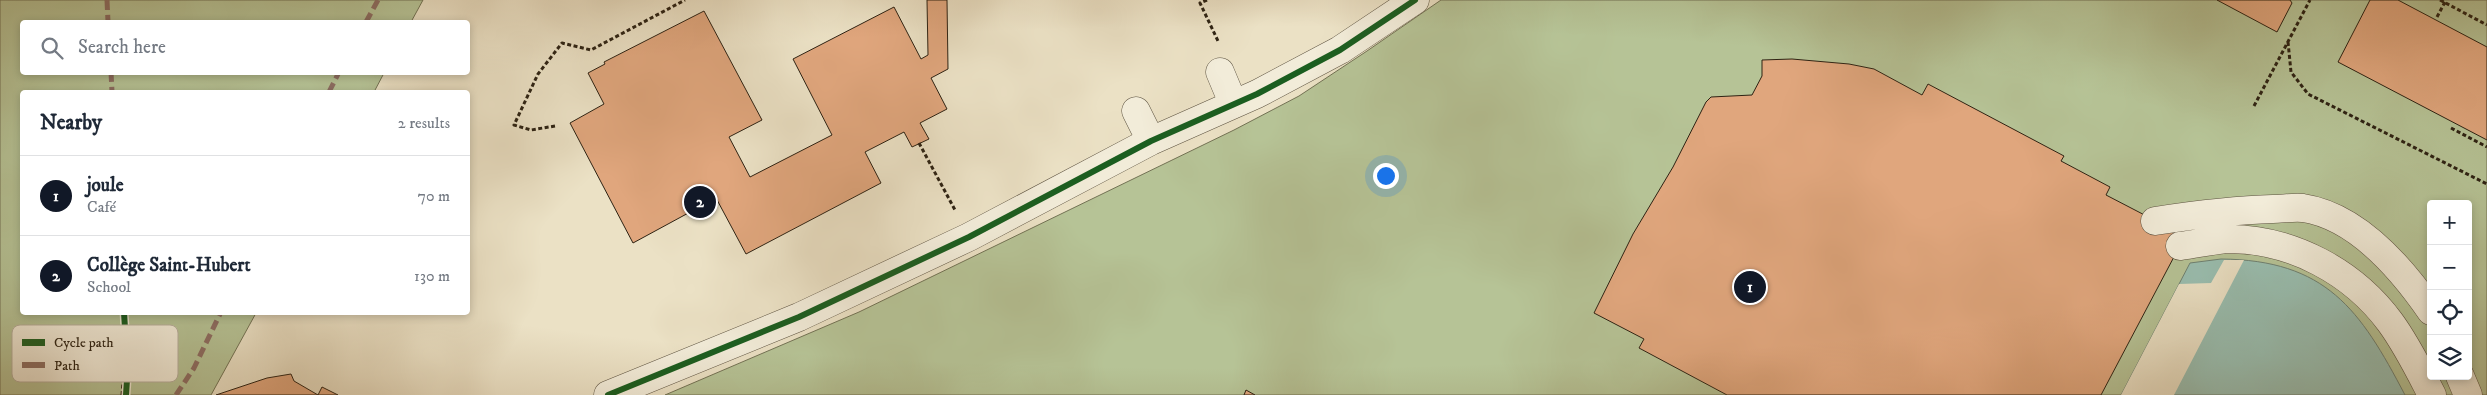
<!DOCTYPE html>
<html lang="en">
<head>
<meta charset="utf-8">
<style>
  :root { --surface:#fff; --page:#f2f2f3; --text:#1f2937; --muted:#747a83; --line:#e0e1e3; --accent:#111827 }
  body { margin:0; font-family:"IM FELL DW Pica",serif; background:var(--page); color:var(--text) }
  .controls { position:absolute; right:15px; bottom:15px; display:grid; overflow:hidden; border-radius:5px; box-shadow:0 2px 8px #0003 }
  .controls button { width:45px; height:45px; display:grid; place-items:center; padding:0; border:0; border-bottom:1px solid var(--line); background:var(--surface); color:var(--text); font:25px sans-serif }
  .you { position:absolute; left:1385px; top:175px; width:18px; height:18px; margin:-12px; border:4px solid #fff; border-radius:50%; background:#1a73e8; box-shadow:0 0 0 8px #1a73e833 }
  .badge { display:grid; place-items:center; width:32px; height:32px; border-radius:50%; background:var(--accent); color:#fff; font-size:16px; font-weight:700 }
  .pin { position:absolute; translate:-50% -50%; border:2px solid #fff; box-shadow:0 1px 5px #0006 }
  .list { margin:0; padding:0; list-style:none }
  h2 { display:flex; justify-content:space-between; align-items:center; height:65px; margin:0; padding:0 20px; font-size:21px }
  h2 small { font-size:16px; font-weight:400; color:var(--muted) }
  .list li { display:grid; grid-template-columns:32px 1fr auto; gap:15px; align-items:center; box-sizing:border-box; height:80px; padding:0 20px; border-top:1px solid var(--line) }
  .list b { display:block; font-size:19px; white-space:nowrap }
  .list p { margin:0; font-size:16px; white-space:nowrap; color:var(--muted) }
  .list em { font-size:16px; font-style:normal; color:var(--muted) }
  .icon { flex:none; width:28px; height:28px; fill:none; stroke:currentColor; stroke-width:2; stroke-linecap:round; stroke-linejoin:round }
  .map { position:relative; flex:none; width:2487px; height:395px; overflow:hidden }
  .search { position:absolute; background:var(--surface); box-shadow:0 2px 8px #0003; left:20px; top:20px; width:450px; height:55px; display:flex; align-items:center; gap:12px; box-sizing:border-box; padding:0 18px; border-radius:5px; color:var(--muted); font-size:19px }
  .panel { position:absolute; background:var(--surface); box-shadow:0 2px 8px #0003; left:20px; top:90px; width:450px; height:225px; border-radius:5px }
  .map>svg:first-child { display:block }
  .green { fill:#b6c396; stroke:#727254; fill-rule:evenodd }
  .water { fill:#99beb0; stroke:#6e8071 }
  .pier { fill:#ebe1c5 }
  .building { fill:#e0a67d; stroke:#2d2213 }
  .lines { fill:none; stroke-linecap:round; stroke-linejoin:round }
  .minor-casing { stroke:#5c5240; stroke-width:29 }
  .path { stroke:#2d2213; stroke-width:3; stroke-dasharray:4 2.5; stroke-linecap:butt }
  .minor { stroke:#f2ecd9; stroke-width:28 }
  .quiet { stroke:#8d6e63; stroke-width:5; stroke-dasharray:10 5; stroke-linecap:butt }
  .cycleway-casing { stroke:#f2ecd9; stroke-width:9 }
  .cycleway { stroke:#1b5e20; stroke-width:6 }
  .key { fill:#f2ecd9; stroke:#b7af9e; stroke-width:1 }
  .key-label { font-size:14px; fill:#2d2213 }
</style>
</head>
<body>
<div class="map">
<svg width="2487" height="395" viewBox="0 0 2487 395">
  <rect width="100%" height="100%" fill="#ebe1c5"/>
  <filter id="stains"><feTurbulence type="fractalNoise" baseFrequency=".004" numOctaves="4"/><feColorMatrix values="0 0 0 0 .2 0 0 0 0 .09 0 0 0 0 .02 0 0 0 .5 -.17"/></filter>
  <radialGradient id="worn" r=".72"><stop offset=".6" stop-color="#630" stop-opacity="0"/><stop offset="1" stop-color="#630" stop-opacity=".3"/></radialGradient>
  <path class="green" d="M 0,0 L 423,0 L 411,22 L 22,22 L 22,72 L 384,73 L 374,92 L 22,92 L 22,312 L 256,313 L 211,395 L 0,395 Z
    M 1441,0 L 2487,0 L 2487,395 L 665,395 L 859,312 L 1234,130 L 1299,96 L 1367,51 ZM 2431,204 L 2468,204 L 2468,376 L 2431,376 Z"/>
  <path class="water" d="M 2221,259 C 2326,260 2360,309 2405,395 L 2121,395 L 2190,263 Z"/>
  <path class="pier" d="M 2224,260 L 2244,260 L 2174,395 L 2121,395 L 2179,284 L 2211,283 Z"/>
  <path class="building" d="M 927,0 L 947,0 L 948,69 L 931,78 L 947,109 L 920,123 L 929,139 L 912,147 L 904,132 L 865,152 L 881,183 L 746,254 L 716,198 L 633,243 L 570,123 L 604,104 L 588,73 L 605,64 L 604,62 L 704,11 L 762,120 L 729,137 L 750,177 L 832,135 L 793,59 L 894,7 L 921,59 L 928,55 Z
    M 2217,0 L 2290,0 L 2292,3 L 2277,32 Z
    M 2370,0 L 2398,0 L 2487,47 L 2487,140 L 2338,62 Z
    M 1792,59 L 1849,64 L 1874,69 L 1922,95 L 1928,84 L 2064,156 L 2061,161 L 2110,187 L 2106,195 L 2185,236 L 2101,395 L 1727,395 L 1639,348 L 1644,339 L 1594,313 L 1633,234 L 1673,167 L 1706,102 L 1711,97 L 1752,95 L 1762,76 L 1762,60 Z
    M 291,374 L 294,381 L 318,395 L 216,395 L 267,378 Z
    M 322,387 L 338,395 L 318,395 Z
    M 1246,390 L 1255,395 L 1244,395 Z"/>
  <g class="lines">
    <g class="minor-casing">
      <path id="minor" d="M 1220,72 L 1233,103
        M 1136,111 L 1151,141
        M 2155,221 C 2194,215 2233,210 2273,209 C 2282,209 2293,207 2303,208 C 2357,216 2402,269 2431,311
        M 2180,246 C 2196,244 2213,240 2229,239 C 2292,239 2353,272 2390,322 C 2407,345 2419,370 2432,395
        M 2460,376 L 2468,395
        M 608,395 L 799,317 L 969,237 L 1151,141 L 1257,94 L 1340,50 L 1415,0"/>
    </g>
    <path class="path" d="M 1207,0 L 1200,3 L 1218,41
      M 2440,0 L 2487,25
      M 2437,17 L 2446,0
      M 2288,42 L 2291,72 L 2308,94 L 2487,184
      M 2254,106 L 2310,0
      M 555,126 L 531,130 L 514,125 L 538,74 L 562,43 L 591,50 L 685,0
      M 2451,128 L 2487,147
      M 919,143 L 955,210
      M 122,395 L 126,345"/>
    <use href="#minor" class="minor"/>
    <path class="quiet" d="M 107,0 L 108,22
      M 366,22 L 378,0
      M 111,72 L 112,92
      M 329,92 L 339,72
      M 176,395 L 194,368 L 221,312"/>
    <g class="cycleway-casing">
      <path id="cycleway" d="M 124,312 L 126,345 L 129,349 L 126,395
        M 608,395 L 799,317 L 969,237 L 1151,141 L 1257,94 L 1340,50 L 1415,0"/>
    </g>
    <use href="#cycleway" class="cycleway"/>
  </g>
  <rect x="12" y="325" width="166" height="57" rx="8" class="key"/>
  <rect x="22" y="339" width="23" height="7" fill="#1b5e20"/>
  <rect x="22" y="362" width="23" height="6" fill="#8d6e63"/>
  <g class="key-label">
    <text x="54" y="347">Cycle path</text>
    <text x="54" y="370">Path</text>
  </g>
  <rect width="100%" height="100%" filter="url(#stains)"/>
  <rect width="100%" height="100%" fill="url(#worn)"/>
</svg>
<div class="controls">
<button>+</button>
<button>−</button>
<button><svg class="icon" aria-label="locate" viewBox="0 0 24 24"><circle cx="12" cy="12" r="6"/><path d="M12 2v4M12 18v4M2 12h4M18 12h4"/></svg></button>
<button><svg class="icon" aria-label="layers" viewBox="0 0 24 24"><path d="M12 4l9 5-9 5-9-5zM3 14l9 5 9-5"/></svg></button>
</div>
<div class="you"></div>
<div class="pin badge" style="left:1750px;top:287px">1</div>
<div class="pin badge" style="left:700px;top:202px">2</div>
<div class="search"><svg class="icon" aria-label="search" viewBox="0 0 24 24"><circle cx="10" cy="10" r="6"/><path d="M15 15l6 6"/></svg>Search here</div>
<section class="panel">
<h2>Nearby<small>2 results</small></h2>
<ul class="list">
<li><span class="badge">1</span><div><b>joule</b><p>Café</p></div><em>70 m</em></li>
<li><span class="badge">2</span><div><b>Collège Saint-Hubert</b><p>School</p></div><em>130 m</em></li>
</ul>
</section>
</div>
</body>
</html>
